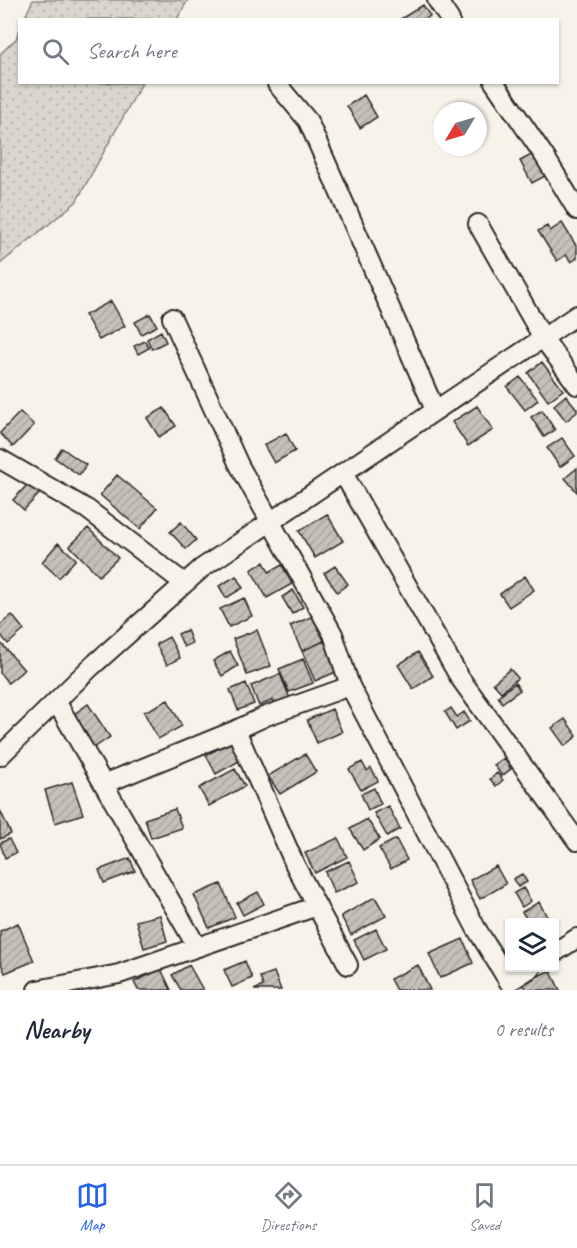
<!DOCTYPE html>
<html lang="en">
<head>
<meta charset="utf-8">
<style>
  :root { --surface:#fff; --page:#f2f2f3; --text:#1f2937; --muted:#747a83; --line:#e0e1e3; --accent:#2563eb }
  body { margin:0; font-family:Caveat,sans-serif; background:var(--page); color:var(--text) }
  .controls { position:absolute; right:18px; bottom:18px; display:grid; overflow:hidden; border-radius:0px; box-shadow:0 2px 4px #0004 }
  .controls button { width:54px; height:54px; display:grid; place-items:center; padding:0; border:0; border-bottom:2px solid var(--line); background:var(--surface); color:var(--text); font:30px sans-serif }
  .compass { position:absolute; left:433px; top:102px; width:54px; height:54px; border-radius:50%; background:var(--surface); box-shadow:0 2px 4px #0004; rotate:232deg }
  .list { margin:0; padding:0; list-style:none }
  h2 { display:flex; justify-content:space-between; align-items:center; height:78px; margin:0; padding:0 24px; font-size:26px }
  h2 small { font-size:20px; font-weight:400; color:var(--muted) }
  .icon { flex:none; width:33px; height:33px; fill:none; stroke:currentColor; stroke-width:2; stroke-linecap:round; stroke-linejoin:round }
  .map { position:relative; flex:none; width:577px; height:990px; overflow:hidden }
  .search { position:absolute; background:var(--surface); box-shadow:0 2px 4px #0004; left:18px; right:18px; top:18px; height:66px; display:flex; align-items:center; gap:15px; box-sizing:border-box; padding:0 21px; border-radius:0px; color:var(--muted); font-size:22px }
  .sheet { height:174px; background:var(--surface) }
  nav { display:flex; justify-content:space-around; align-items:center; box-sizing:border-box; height:84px; border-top:2px solid var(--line); background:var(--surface); font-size:16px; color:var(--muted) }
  nav a { display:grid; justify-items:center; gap:3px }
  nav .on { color:var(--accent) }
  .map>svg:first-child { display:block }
  .grass { fill:url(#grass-dots); stroke:#82807c; stroke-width:1.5 }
  .building { fill:url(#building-hatch); stroke:#2b2b2b; stroke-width:1.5 }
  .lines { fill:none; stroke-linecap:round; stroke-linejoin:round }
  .minor-casing { stroke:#2b2b2b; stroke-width:22 }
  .minor { stroke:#f7f3e8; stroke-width:18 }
</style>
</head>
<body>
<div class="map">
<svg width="577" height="990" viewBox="0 0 577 990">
  <defs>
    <pattern id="grass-dots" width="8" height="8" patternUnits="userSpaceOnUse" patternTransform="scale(1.5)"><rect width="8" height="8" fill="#dad6cc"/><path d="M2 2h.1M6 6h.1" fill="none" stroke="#bbb8af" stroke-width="1.8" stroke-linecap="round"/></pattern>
    <pattern id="building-hatch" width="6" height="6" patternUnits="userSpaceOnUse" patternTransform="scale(1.5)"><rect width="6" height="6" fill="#c4c1b9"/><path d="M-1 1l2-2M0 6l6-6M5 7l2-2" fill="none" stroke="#a9a69f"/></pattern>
  </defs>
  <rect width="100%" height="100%" fill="#f7f3e8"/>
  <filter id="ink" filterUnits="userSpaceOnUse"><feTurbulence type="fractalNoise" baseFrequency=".0167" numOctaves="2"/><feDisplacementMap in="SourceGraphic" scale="12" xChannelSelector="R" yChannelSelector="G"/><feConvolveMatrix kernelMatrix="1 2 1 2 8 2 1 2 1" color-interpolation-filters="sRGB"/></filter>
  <g filter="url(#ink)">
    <path class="grass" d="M 33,0 L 188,0 L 177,19 L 24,19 Z
      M 19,30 L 20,82 L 142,83 L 76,202 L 0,264 L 0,54 L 16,39 Z"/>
    <path class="building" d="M 423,5 L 430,16 L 424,20 L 399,20 Z
      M 364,95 L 377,117 L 360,128 L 347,106 Z
      M 533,154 L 545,176 L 532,183 L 520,161 Z
      M 562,223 L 577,247 L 577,258 L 571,262 L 566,255 L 557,261 L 538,231 L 547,226 L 550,231 Z
      M 111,301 L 125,326 L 99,340 L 85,315 Z
      M 150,314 L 157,326 L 141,334 L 135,322 Z
      M 161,331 L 166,342 L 152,349 L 147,339 Z
      M 145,341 L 149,348 L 138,354 L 134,346 Z
      M 542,362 L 563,390 L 548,401 L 528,373 Z
      M 520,377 L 538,400 L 525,410 L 507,387 Z
      M 566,395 L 577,409 L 577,412 L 566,421 L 554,405 Z
      M 477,406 L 493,430 L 468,446 L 452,422 Z
      M 164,408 L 176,426 L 159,437 L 147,418 Z
      M 542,410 L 555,430 L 544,437 L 531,417 Z
      M 20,412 L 34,425 L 13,447 L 0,433 Z
      M 286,433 L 295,451 L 274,463 L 264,445 Z
      M 562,438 L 575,456 L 560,467 L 547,448 Z
      M 62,448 L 86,465 L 79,475 L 55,458 Z
      M 577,468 L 577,492 L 565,478 Z
      M 117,475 L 157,508 L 140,529 L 100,495 Z
      M 29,483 L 40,493 L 24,510 L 13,500 Z
      M 327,514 L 343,541 L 315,558 L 299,531 Z
      M 181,522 L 196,540 L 186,549 L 170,532 Z
      M 88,528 L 118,558 L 99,576 L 70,546 Z
      M 58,543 L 76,559 L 59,578 L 42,562 Z
      M 264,562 L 269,572 L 282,565 L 292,584 L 267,598 L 251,570 Z
      M 335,566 L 348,584 L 337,592 L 324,573 Z
      M 236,576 L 243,588 L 226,598 L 219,586 Z
      M 525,576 L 534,590 L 509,607 L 500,594 Z
      M 293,590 L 303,607 L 292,614 L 282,597 Z
      M 244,598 L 252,616 L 229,627 L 220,609 Z
      M 12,615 L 24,630 L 8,644 L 0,634 L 0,625 Z
      M 313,616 L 324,641 L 302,651 L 290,626 Z
      M 187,630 L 192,643 L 184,647 L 178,634 Z
      M 257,630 L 271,666 L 247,675 L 233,639 Z
      M 169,637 L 180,658 L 167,665 L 156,644 Z
      M 324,641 L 338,671 L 315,681 L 302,651 Z
      M 0,642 L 24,670 L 8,683 L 0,673 Z
      M 230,651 L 238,666 L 222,676 L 213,661 Z
      M 418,652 L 433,676 L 413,689 L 398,665 Z
      M 303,659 L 313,683 L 289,692 L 279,669 Z
      M 510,669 L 518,678 L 501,692 L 493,683 Z
      M 280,674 L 291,701 L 275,707 L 273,700 L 259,706 L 251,686 Z
      M 246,683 L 254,704 L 238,710 L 230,690 Z
      M 515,683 L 520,690 L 502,703 L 498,696 Z
      M 168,700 L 182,726 L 158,739 L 144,712 Z
      M 88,704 L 110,737 L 92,749 L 70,717 Z
      M 451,708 L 457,717 L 464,712 L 470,721 L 456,730 L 445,712 Z
      M 332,709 L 342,732 L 317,743 L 307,720 Z
      M 565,719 L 577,736 L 565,746 L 552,728 Z
      M 231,742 L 241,760 L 216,774 L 206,755 Z
      M 305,754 L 316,772 L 280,794 L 268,776 Z
      M 504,758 L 511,769 L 502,776 L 494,765 Z
      M 362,762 L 367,771 L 371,768 L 378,781 L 361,790 L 349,769 Z
      M 235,769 L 245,786 L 209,806 L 199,788 Z
      M 497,773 L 503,780 L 496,786 L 490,779 Z
      M 72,782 L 83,814 L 55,823 L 45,790 Z
      M 374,788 L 381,804 L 368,810 L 361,794 Z
      M 388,806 L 400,829 L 387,836 L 374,813 Z
      M 175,809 L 182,828 L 151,838 L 145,819 Z
      M 0,810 L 11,834 L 0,839 Z
      M 367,819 L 380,839 L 363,850 L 350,829 Z
      M 338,838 L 347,857 L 315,873 L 305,853 Z
      M 9,839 L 16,853 L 5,858 L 0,843 Z
      M 396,839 L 407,860 L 391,869 L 379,848 Z
      M 130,858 L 135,871 L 104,883 L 99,870 Z
      M 349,861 L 359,882 L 334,893 L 325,872 Z
      M 496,866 L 506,884 L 480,899 L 470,880 Z
      M 522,874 L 527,882 L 518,887 L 513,879 Z
      M 221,884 L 235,917 L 209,928 L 194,895 Z
      M 523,888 L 531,901 L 522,907 L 514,893 Z
      M 258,892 L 264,904 L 243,915 L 237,903 Z
      M 375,897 L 386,916 L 351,935 L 341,916 Z
      M 539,902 L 550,922 L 529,922 L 522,912 Z
      M 160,915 L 167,941 L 144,948 L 136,921 Z
      M 18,923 L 34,961 L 5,973 L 0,961 L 0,931 Z
      M 376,929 L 386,949 L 364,960 L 354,940 Z
      M 463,939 L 473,963 L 440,978 L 429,954 Z
      M 245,961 L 252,978 L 232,987 L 224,970 Z
      M 189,965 L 203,990 L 181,990 L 172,975 Z
      M 418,965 L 430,990 L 396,990 L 390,979 Z
      M 161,969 L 171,990 L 138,990 L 134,982 Z
      M 550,970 L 560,990 L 527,990 L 523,984 Z
      M 274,972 L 281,990 L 254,990 L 263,986 L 260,977 Z"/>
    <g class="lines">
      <g class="minor-casing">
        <path id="minor" d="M 437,0 L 450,20
          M 494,82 L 545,157 L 577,210
          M 277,84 L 308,121 L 435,410
          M 478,224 L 543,338 L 577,385
          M 172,318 L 239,465 L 333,634 L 350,686
          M 0,459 L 87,509 L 184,583
          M 343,473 L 460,678 L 577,841
          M 56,701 L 197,947
          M 0,756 L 91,667 L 202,568 L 577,315
          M 104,784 L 236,730
          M 554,953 L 577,938
          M 348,965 L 296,867 L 236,730 L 266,716 L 350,686 L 476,928 L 509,982 L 531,968
          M 37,990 L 119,974 L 317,906"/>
      </g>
      <use href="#minor" class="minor"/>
    </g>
  </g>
</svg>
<div class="controls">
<button><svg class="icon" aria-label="layers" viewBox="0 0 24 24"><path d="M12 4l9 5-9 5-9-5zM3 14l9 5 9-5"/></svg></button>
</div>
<svg class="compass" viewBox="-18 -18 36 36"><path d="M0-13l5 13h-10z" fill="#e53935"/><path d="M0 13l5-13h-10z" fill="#747a83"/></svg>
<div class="search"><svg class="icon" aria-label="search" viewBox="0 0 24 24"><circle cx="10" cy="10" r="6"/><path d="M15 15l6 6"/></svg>Search here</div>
</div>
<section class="sheet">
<h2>Nearby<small>0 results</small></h2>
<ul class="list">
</ul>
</section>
<nav>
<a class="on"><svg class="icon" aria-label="map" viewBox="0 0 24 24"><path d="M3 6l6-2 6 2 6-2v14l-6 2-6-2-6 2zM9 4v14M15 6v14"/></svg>Map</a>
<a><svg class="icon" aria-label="directions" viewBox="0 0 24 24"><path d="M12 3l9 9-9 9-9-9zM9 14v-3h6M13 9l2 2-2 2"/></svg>Directions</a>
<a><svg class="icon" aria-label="saved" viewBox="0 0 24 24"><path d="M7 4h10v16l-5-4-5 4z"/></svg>Saved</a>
</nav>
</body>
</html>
